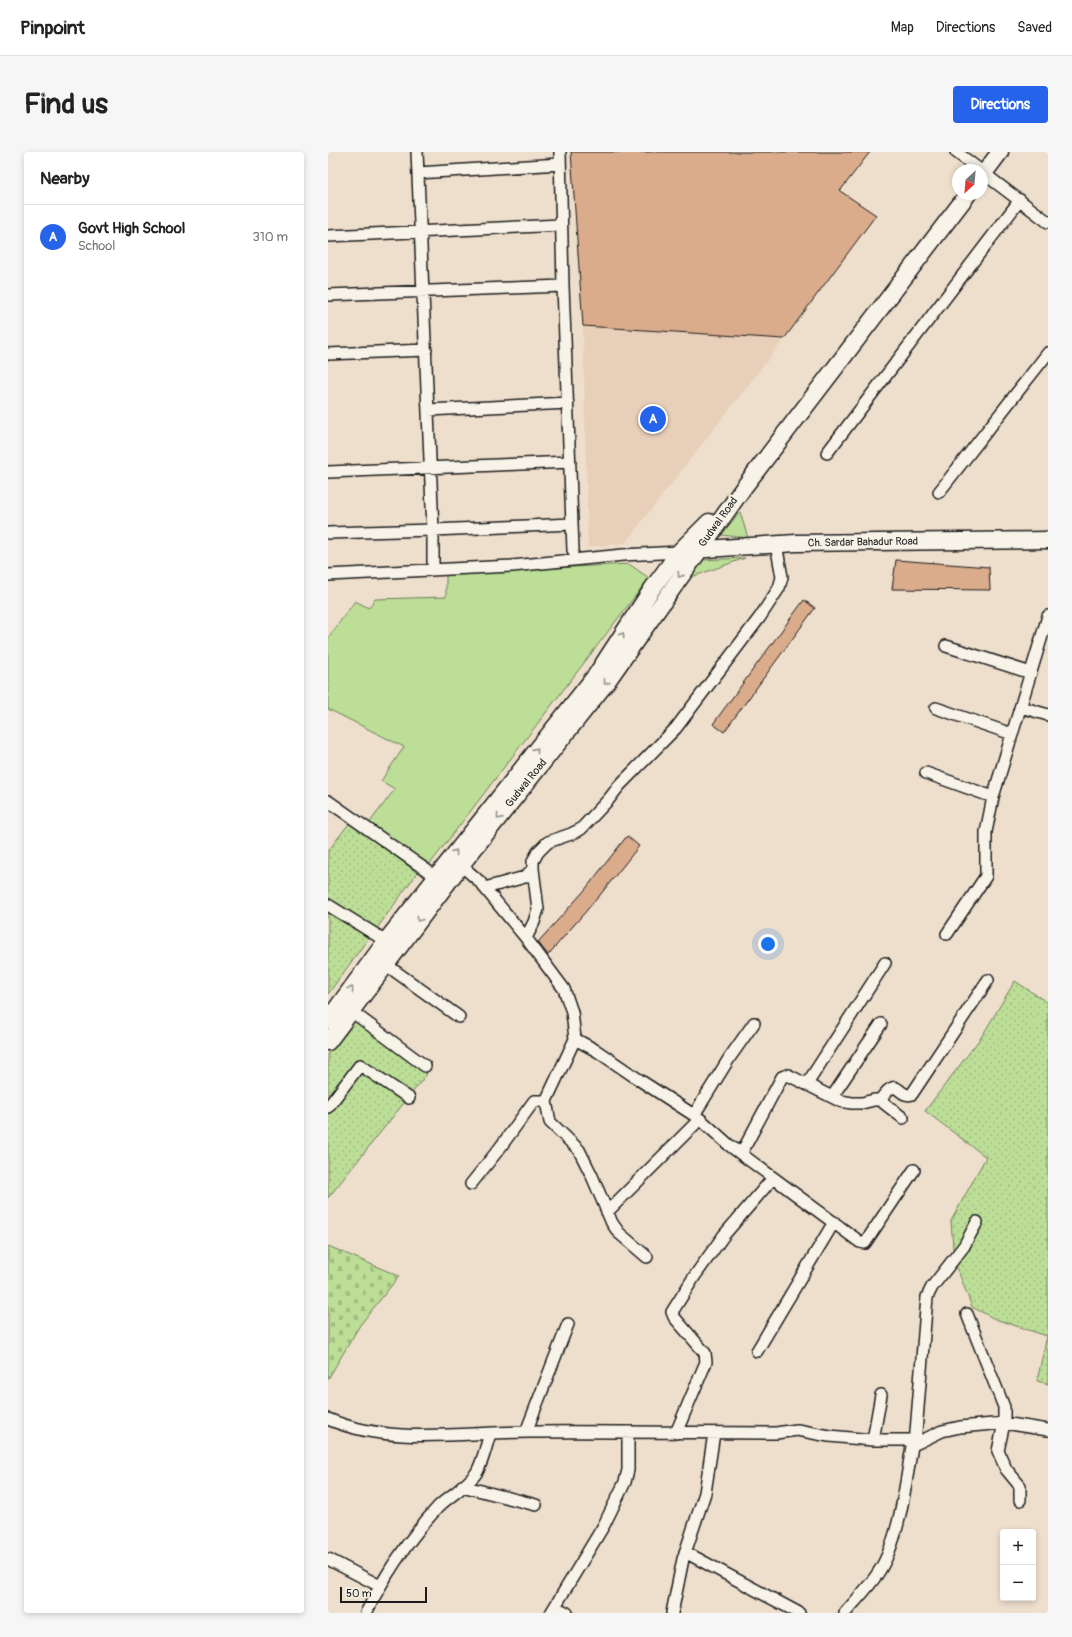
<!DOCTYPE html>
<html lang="en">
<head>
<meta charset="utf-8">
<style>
  :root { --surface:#fff; --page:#f6f6f6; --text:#222; --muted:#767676; --line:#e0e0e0; --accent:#2563eb }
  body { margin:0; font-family:Pangolin,sans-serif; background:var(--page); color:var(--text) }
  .controls { position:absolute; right:12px; bottom:12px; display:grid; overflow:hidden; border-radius:4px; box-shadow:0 2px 6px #0003 }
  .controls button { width:36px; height:36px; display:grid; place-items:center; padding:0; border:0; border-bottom:1px solid var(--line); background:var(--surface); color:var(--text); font:20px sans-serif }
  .compass { position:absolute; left:624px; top:12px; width:36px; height:36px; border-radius:50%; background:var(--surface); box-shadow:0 2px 6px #0003; rotate:206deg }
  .scale { position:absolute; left:12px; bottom:10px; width:87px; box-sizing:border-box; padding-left:4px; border:2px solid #1c1c1c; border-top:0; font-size:11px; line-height:14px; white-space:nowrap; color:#1c1c1c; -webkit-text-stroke:3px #f7f3e8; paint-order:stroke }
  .you { position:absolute; left:440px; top:792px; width:14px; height:14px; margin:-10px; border:3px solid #fff; border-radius:50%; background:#1a73e8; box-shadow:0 0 0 6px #1a73e833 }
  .badge { display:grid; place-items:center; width:26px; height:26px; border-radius:50%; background:var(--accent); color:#fff; font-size:13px; font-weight:700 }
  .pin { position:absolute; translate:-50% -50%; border:2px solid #fff; box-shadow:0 1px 4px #0006 }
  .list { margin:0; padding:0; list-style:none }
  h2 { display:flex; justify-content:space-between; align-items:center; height:52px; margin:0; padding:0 16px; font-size:17px }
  h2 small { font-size:13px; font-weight:400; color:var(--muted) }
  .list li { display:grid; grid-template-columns:26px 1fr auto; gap:12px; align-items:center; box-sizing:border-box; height:64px; padding:0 16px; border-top:1px solid var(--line) }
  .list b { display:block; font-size:15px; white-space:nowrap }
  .list p { margin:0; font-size:13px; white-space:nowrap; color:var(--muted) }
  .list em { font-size:13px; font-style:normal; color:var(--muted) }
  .map { position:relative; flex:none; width:720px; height:1461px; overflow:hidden; border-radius:4px }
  header { display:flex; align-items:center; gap:24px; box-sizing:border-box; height:56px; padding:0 20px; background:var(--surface); border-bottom:1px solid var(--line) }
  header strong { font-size:19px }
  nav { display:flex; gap:22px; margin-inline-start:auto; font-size:14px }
  .intro { display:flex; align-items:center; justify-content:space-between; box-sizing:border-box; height:96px; padding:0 24px }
  h1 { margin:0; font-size:28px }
  .button { padding:10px 18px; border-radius:4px; background:var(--accent); color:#fff; font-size:14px; font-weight:700 }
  main { display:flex; gap:24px; padding:0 24px }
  aside { flex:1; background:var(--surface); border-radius:4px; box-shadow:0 2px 6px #0003 }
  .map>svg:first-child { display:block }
  .built { fill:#e8cfb9 }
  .grass { fill:url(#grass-dots); stroke:#6c7d5a }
  .cemetery { fill:url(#cemetery-stones); stroke:#6c7d5a }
  .park { fill:#bcde97; stroke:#6c7d5a }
  .building { fill:#daac8c; stroke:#1c1c1c }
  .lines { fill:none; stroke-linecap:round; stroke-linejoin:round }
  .minor-casing { stroke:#1c1c1c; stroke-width:14 }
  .secondary-casing { stroke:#1c1c1c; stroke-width:19 }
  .minor { stroke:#f7f3e8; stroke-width:11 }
  .secondary { stroke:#f7f3e8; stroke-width:16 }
  .oneway { stroke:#94928c }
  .labels { text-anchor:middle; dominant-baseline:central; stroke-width:4; stroke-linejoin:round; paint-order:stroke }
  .street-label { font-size:11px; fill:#1c1c1c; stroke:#f7f3e8 }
</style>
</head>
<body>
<header>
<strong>Pinpoint</strong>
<nav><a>Map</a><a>Directions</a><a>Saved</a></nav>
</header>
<div class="intro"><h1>Find us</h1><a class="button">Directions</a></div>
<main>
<aside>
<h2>Nearby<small></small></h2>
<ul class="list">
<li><span class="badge">A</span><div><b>Govt High School</b><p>School</p></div><em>310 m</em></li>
</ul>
</aside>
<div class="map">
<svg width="720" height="1461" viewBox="0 0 720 1461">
  <defs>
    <pattern id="grass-dots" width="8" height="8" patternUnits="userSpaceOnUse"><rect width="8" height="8" fill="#bcde97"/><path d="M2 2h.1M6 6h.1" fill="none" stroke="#a1be82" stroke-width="1.8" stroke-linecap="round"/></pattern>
    <pattern id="cemetery-stones" width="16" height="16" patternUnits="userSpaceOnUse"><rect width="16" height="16" fill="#bcde97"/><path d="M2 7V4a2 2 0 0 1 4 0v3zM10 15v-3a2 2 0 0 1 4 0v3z" fill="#a1be82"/></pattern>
  </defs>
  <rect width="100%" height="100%" fill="#eedecc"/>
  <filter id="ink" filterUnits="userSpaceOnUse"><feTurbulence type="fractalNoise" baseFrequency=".025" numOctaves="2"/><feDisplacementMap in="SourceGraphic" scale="8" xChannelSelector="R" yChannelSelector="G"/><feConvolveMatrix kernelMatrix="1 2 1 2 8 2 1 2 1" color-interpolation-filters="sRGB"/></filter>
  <g filter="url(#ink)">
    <path class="built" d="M 255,174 L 456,187 L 297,391 L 260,395 Z"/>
    <path class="grass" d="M 23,669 L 89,721 L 47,779 L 0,746 L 0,699 Z
      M 0,757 L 42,784 L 0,842 Z
      M 687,829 L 720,851 L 720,1232 L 709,1229 L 719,1184 L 667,1167 L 644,1155 L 626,1108 L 623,1069 L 658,1005 L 597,959 L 654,884 Z
      M 25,867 L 30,868 L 99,922 L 0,1046 L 0,899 Z"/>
    <path class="cemetery" d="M 0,1094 L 71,1124 L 32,1173 L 0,1227 Z"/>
    <path class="park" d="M 412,360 L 420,386 L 393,383 Z
      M 417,406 L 361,426 L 373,408 Z
      M 301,412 L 321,426 L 102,712 L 39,674 L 67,637 L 53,629 L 76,595 L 0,557 L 0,486 L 27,449 L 41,456 L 47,447 L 118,445 L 118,422 Z"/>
    <path class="building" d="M 243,0 L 542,0 L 512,39 L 548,63 L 456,187 L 255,174 Z
      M 568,408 L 661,415 L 662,438 L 564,437 Z
      M 476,448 L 487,456 L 396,580 L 385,572 Z
      M 299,684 L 311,694 L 272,743 L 220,803 L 210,790 L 256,739 Z"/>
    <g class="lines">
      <g class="minor-casing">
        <path id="minor" d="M 89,0 L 105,378 L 105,412
          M 232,0 L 235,134 L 245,398
          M 628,0 L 652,18
          M 654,20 L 720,70
          M 90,21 L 232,12
          M 0,84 L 233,73
          M 0,143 L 235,134
          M 0,202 L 98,198
          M 100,258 L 240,251
          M 499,301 L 692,48
          M 0,320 L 242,310
          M 611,340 L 720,201
          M 0,381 L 105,378 L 244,372
          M 0,423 L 184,414 L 295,403 L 351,400
          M 618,494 L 703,521
          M 693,555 L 720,563
          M 608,556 L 684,582
          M 598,621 L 665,645
          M 0,649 L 114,729
          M 133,713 L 151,729 L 198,786 L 236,837 L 244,860 L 247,887 L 269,899 L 313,929 L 372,967 L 401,993 L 532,1090 L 537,1091 L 586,1018
          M 157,736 L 197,725 L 205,717
          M 0,753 L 58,789
          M 619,782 L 658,724 L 658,680 L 665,645 L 720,464
          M 198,786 L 206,770 L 210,757 L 205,717 L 205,709 L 210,700 L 220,690 L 243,682 L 253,677 L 281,647 L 291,634 L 348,576 L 432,465 L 451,436 L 454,425 L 448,392
          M 57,812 L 131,865
          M 23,859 L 97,914
          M 479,932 L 557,811
          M 504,945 L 553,872
          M 552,948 C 571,921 569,947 584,942 L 660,828
          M 218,949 L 222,970 L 251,998 L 264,1024 L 284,1071 L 291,1081 L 319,1105
          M 0,955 L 32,913 L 81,946
          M 366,963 L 402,905 L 426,871
          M 413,1002 L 454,925 L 460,923 L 512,949 L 524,951 L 534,951 L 546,948 L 552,948 L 575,966
          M 143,1032 L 171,997 L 206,949 L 218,949 L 247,887
          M 279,1060 L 372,967
          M 639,1162 L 676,1255 L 676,1271 L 670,1299 L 678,1317 L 692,1334 L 692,1348
          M 429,1199 L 506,1070
          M 0,1267 C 63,1294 135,1280 200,1280 C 282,1279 365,1281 448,1281 L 469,1278 L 501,1284 L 545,1288 L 585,1288 L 587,1292 L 614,1279 L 632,1275 L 676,1271 L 720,1278
          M 198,1280 L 240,1172
          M 348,1281 L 378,1210 L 377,1201 L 346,1165 L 344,1160 L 366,1125 L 396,1083 L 445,1026
          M 545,1288 L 553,1243
          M 587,1292 L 599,1145 L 604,1135 L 636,1094 L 649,1070
          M 134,1334 L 208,1353
          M 357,1400 L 471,1461
          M 0,1407 L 52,1434
          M 227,1455 L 239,1461
          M 38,1461 C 57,1422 81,1387 110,1355 C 122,1343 140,1334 149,1320 C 155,1309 158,1294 162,1282
          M 223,1461 L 276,1373 L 297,1330 L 300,1318 L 300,1280
          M 344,1461 L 355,1407 L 377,1341 L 386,1281
          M 517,1461 C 528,1448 541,1435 550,1421 C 572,1388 578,1328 585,1288"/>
      </g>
      <g class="secondary-casing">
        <path id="secondary" d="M 654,24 L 672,0
          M 364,398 L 468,391 L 720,388
          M 0,868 L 58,789 L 268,523 L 324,437 L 351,400 L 381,370
          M 0,890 L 133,713 L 278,531 L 416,335 L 640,42"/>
      </g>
      <use href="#minor" class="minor"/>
      <use href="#secondary" class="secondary"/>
    </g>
    <defs><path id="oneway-chevron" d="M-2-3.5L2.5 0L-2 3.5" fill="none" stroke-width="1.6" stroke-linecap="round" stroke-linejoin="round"/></defs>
    <g class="oneway">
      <use href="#oneway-chevron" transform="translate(352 423) rotate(125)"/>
      <use href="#oneway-chevron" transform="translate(294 483) rotate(-57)"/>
      <use href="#oneway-chevron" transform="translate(278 530) rotate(126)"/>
      <use href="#oneway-chevron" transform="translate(208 598) rotate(-51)"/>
      <use href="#oneway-chevron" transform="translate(171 665) rotate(129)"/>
      <use href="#oneway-chevron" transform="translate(127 700) rotate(-51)"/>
      <use href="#oneway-chevron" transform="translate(91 767) rotate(127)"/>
      <use href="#oneway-chevron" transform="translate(23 837) rotate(-54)"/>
    </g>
  </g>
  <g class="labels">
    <g class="street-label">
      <text transform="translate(390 370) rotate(-54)">Gudwal Road</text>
      <text transform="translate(535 390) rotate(-1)">Ch. Sardar Bahadur Road</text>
      <text transform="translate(198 631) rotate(-51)">Gudwal Road</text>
    </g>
  </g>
</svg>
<div class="controls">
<button>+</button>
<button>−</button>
</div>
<svg class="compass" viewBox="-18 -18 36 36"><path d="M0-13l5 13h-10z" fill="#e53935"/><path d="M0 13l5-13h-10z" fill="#767676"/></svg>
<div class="scale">50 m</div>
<div class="you"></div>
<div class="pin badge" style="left:325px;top:267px">A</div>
</div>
</main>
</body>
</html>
